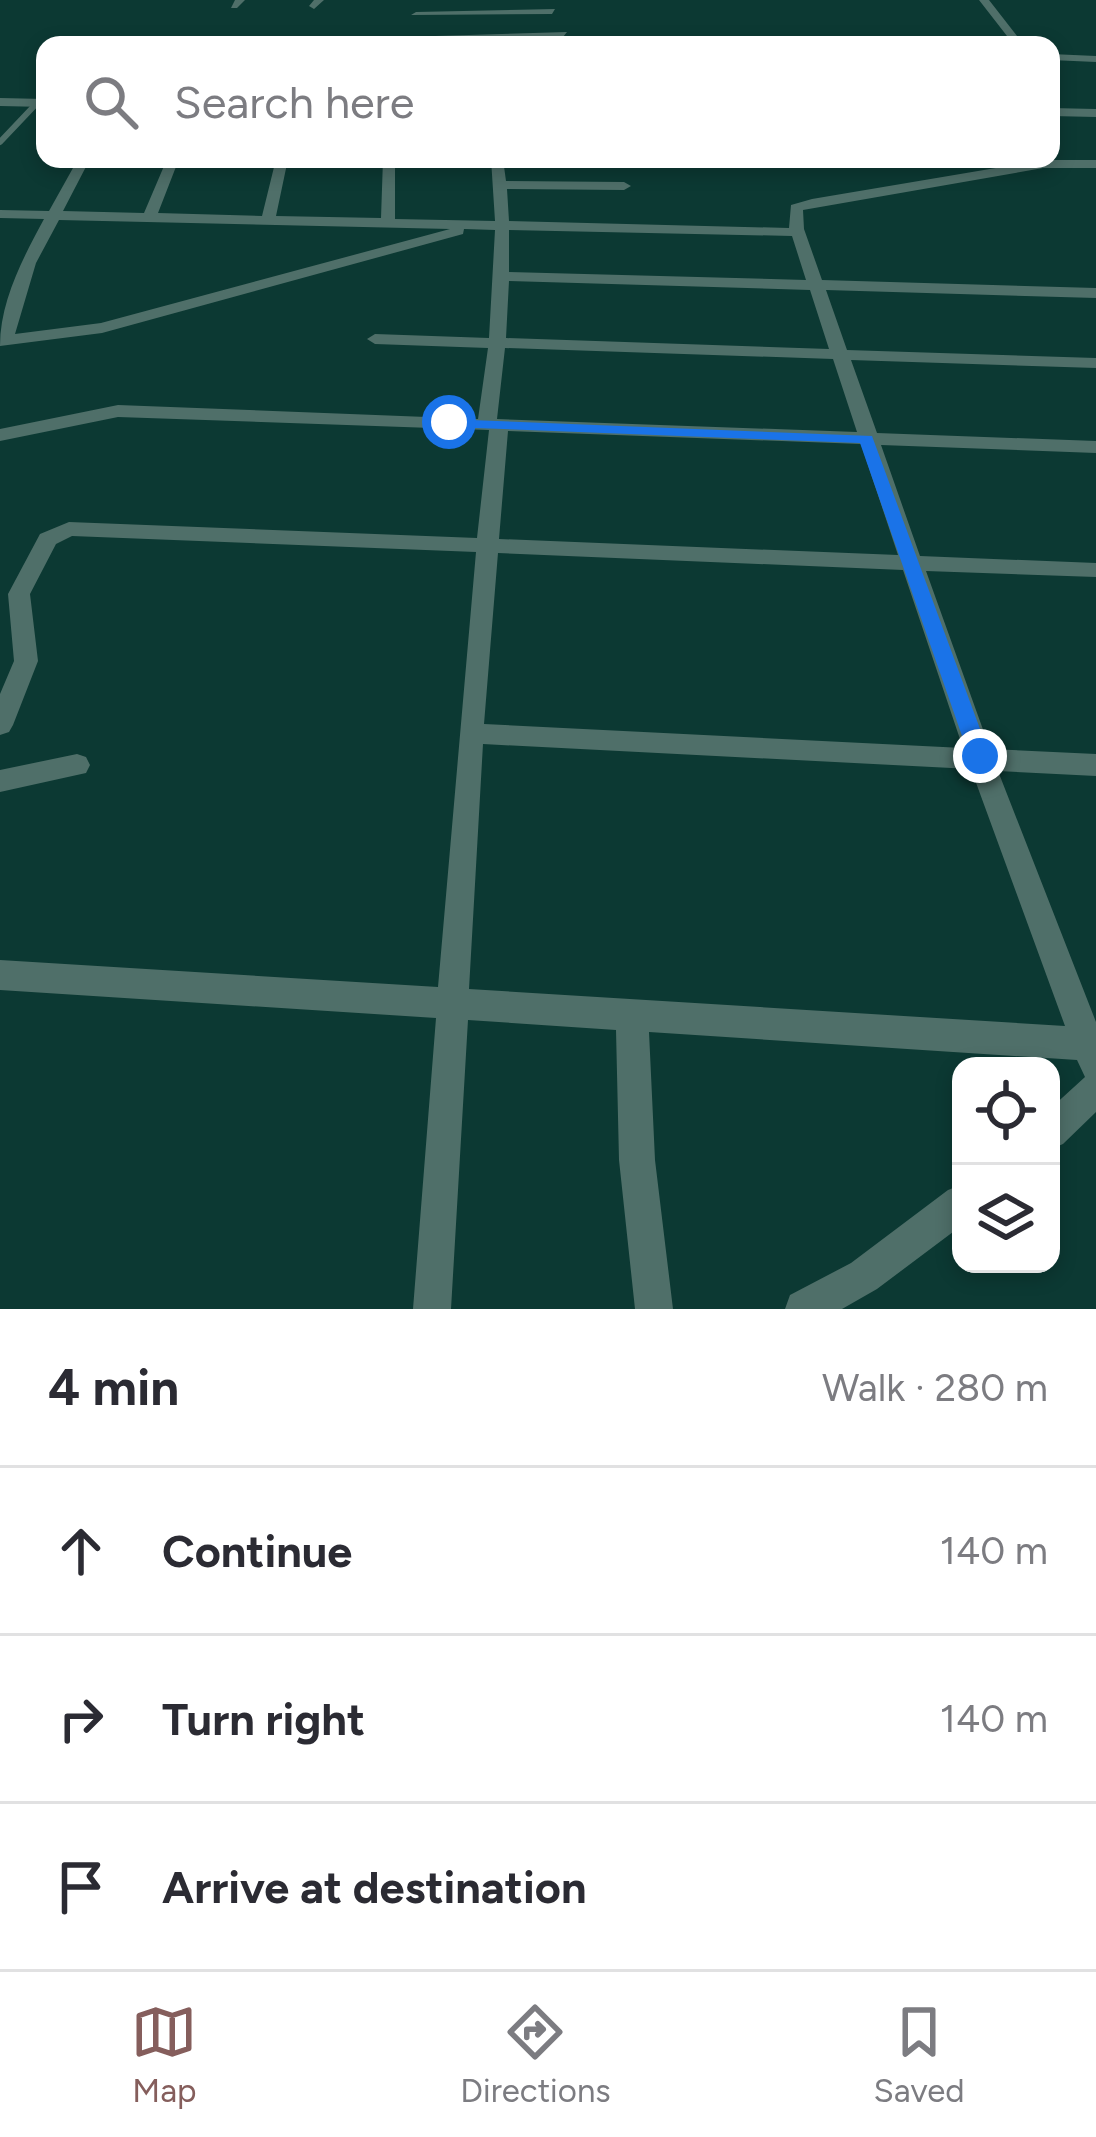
<!DOCTYPE html>
<html lang="en">
<head>
<meta charset="utf-8">
<style>
  :root { --surface:#fff; --page:#f2f2f3; --text:#2b2b33; --muted:#7c7c81; --line:#e1e1e2; --accent:#855e5c }
  body { margin:0; font-family:Figtree,sans-serif; background:var(--page); color:var(--text) }
  .controls { position:absolute; right:36px; bottom:36px; display:grid; overflow:hidden; border-radius:24px; box-shadow:0 6px 18px #0003 }
  .controls button { width:108px; height:108px; display:grid; place-items:center; padding:0; border:0; border-bottom:3px solid var(--line); background:var(--surface); color:var(--text); font:60px sans-serif }
  .stop { position:absolute; width:36px; height:36px; margin:-27px; border:9px solid #1a73e8; border-radius:50%; background:#fff }
  .stop.end { background:#1a73e8; border-color:#fff; box-shadow:0 3px 12px #0008 }
  .list { margin:0; padding:0; list-style:none }
  h2 { display:flex; justify-content:space-between; align-items:center; height:156px; margin:0; padding:0 48px; font-size:51px }
  h2 small { font-size:39px; font-weight:400; color:var(--muted) }
  .list li { display:grid; grid-template-columns:78px 1fr auto; gap:36px; align-items:center; box-sizing:border-box; height:168px; padding:0 48px; border-top:3px solid var(--line) }
  .list b { display:block; font-size:45px; white-space:nowrap }
  .list em { font-size:39px; font-style:normal; color:var(--muted) }
  .icon { flex:none; width:66px; height:66px; fill:none; stroke:currentColor; stroke-width:2; stroke-linecap:round; stroke-linejoin:round }
  .map { position:relative; flex:none; width:1096px; height:1309px; overflow:hidden }
  .search { position:absolute; background:var(--surface); box-shadow:0 6px 18px #0003; left:36px; right:36px; top:36px; height:132px; display:flex; align-items:center; gap:30px; box-sizing:border-box; padding:0 42px; border-radius:24px; color:var(--muted); font-size:45px }
  .sheet { height:660px; background:var(--surface) }
  nav { display:flex; justify-content:space-around; align-items:center; box-sizing:border-box; height:168px; border-top:3px solid var(--line); background:var(--surface); font-size:33px; color:var(--muted) }
  nav a { display:grid; justify-items:center; gap:6px }
  nav .on { color:var(--accent) }
  .map>svg:first-child { display:block }
  .lines { fill:none; stroke-linecap:round; stroke-linejoin:round }
  .service { stroke:#4f6f69; stroke-width:6 }
  .minor { fill:#4f6f69; fill-rule:evenodd }
  .route { fill:#1a73e8 }
</style>
</head>
<body>
<div class="map">
<svg width="1096" height="1309" viewBox="0 0 1096 1309">
  <rect width="100%" height="100%" fill="#0c3933"/>
  <g class="lines">
    <path class="service" d="M 0,142 L 37,103"/>
    <path class="minor" d="M 235,0 L 245,0 L 237,8 L 231,8 Z
      M 314,0 L 324,0 L 314,9 L 309,6 Z
      M 979,0 L 989,0 L 1024,45 L 1014,45 Z
      M 555,9 L 552,14 L 411,15 L 416,12 Z
      M 567,32 L 563,37 L 407,40 L 402,37 Z
      M 108,36 L 303,42 L 308,45 L 84,45 Z
      M 1051,54 L 1096,56 L 1096,62 L 1051,60 Z
      M 0,98 L 45,99 L 45,107 L 0,106 Z
      M 1051,108 L 1096,109 L 1096,117 L 1051,116 Z
      M 78,159 L 90,159 L 63,211 L 144,213 L 167,159 L 179,159 L 158,213 L 262,216 L 276,159 L 288,159 L 276,216 L 381,218 L 383,159 L 395,159 L 395,219 L 495,221 L 491,159 L 503,159 L 506,181 L 624,182 L 631,186 L 624,190 L 507,189 L 509,221 L 789,228 L 791,205 L 812,199 L 1043,160 L 1096,160 L 1096,168 L 1043,168 L 803,210 L 804,229 L 822,280 L 1096,288 L 1096,298 L 826,290 L 847,350 L 1096,358 L 1096,368 L 851,360 L 877,433 L 1096,441 L 1096,453 L 881,445 L 920,556 L 1096,563 L 1096,577 L 926,571 L 990,749 L 1096,754 L 1096,776 L 998,771 L 1096,1022 L 1096,1112 L 1063,1144 L 1051,1149 L 1051,1108 L 1085,1077 L 1077,1060 L 649,1032 L 655,1160 L 673,1309 L 635,1309 L 619,1160 L 616,1030 L 468,1020 L 451,1309 L 413,1309 L 436,1018 L 0,990 L 0,960 L 438,987 L 476,552 L 72,536 L 56,544 L 30,594 L 38,661 L 13,725 L 9,732 L 0,735 L 0,694 L 14,661 L 8,594 L 40,534 L 69,522 L 477,538 L 489,430 L 118,417 L 0,441 L 0,429 L 118,405 L 478,419 L 488,348 L 375,344 L 367,339 L 375,334 L 489,338 L 495,230 L 464,229 L 463,234 L 102,333 L 0,346 C 0,301 23,258 44,219 L 0,218 L 0,210 L 49,211 ZM 59,220 L 450,229 L 101,323 L 15,334 L 36,263 ZM 509,230 L 792,236 L 806,280 L 509,272 ZM 509,281 L 810,290 L 829,349 L 506,338 ZM 505,348 L 833,359 L 857,432 L 497,419 ZM 508,431 L 861,444 L 898,555 L 499,539 ZM 498,553 L 903,570 L 963,748 L 484,724 ZM 483,744 L 971,769 L 1065,1026 L 469,989 Z
      M 77,754 L 86,757 L 90,765 L 86,773 L 0,792 L 0,770 Z
      M 961,1185 L 961,1226 L 877,1289 L 842,1309 L 785,1309 L 790,1295 L 851,1263 L 948,1190 Z"/>
  </g>
  <path class="route" d="M 444,419 L 872,436 L 990,756 L 987,762 L 972,762 L 969,756 L 860,443 L 449,427 L 444,426 Z"/>
</svg>
<div class="controls">
<button><svg class="icon" aria-label="locate" viewBox="0 0 24 24"><circle cx="12" cy="12" r="6"/><path d="M12 2v4M12 18v4M2 12h4M18 12h4"/></svg></button>
<button><svg class="icon" aria-label="layers" viewBox="0 0 24 24"><path d="M12 4l9 5-9 5-9-5zM3 14l9 5 9-5"/></svg></button>
</div>
<div class="stop" style="left:449px;top:422px"></div>
<div class="stop end" style="left:980px;top:756px"></div>
<div class="search"><svg class="icon" aria-label="search" viewBox="0 0 24 24"><circle cx="10" cy="10" r="6"/><path d="M15 15l6 6"/></svg>Search here</div>
</div>
<section class="sheet">
<h2>4 min<small>Walk · 280 m</small></h2>
<ul class="list">
<li><svg class="icon" aria-label="ahead" viewBox="0 0 24 24"><path d="M12 20V5M6 11l6-6 6 6"/></svg><div><b>Continue</b></div><em>140 m</em></li>
<li><svg class="icon" aria-label="right" viewBox="0 0 24 24"><path d="M7 20v-9h11M14 6l5 5-5 5"/></svg><div><b>Turn right</b></div><em>140 m</em></li>
<li><svg class="icon" aria-label="arrive" viewBox="0 0 24 24"><path d="M6 21V4h12l-3 4 3 4H6"/></svg><div><b>Arrive at destination</b></div></li>
</ul>
</section>
<nav>
<a class="on"><svg class="icon" aria-label="map" viewBox="0 0 24 24"><path d="M3 6l6-2 6 2 6-2v14l-6 2-6-2-6 2zM9 4v14M15 6v14"/></svg>Map</a>
<a><svg class="icon" aria-label="directions" viewBox="0 0 24 24"><path d="M12 3l9 9-9 9-9-9zM9 14v-3h6M13 9l2 2-2 2"/></svg>Directions</a>
<a><svg class="icon" aria-label="saved" viewBox="0 0 24 24"><path d="M7 4h10v16l-5-4-5 4z"/></svg>Saved</a>
</nav>
</body>
</html>
